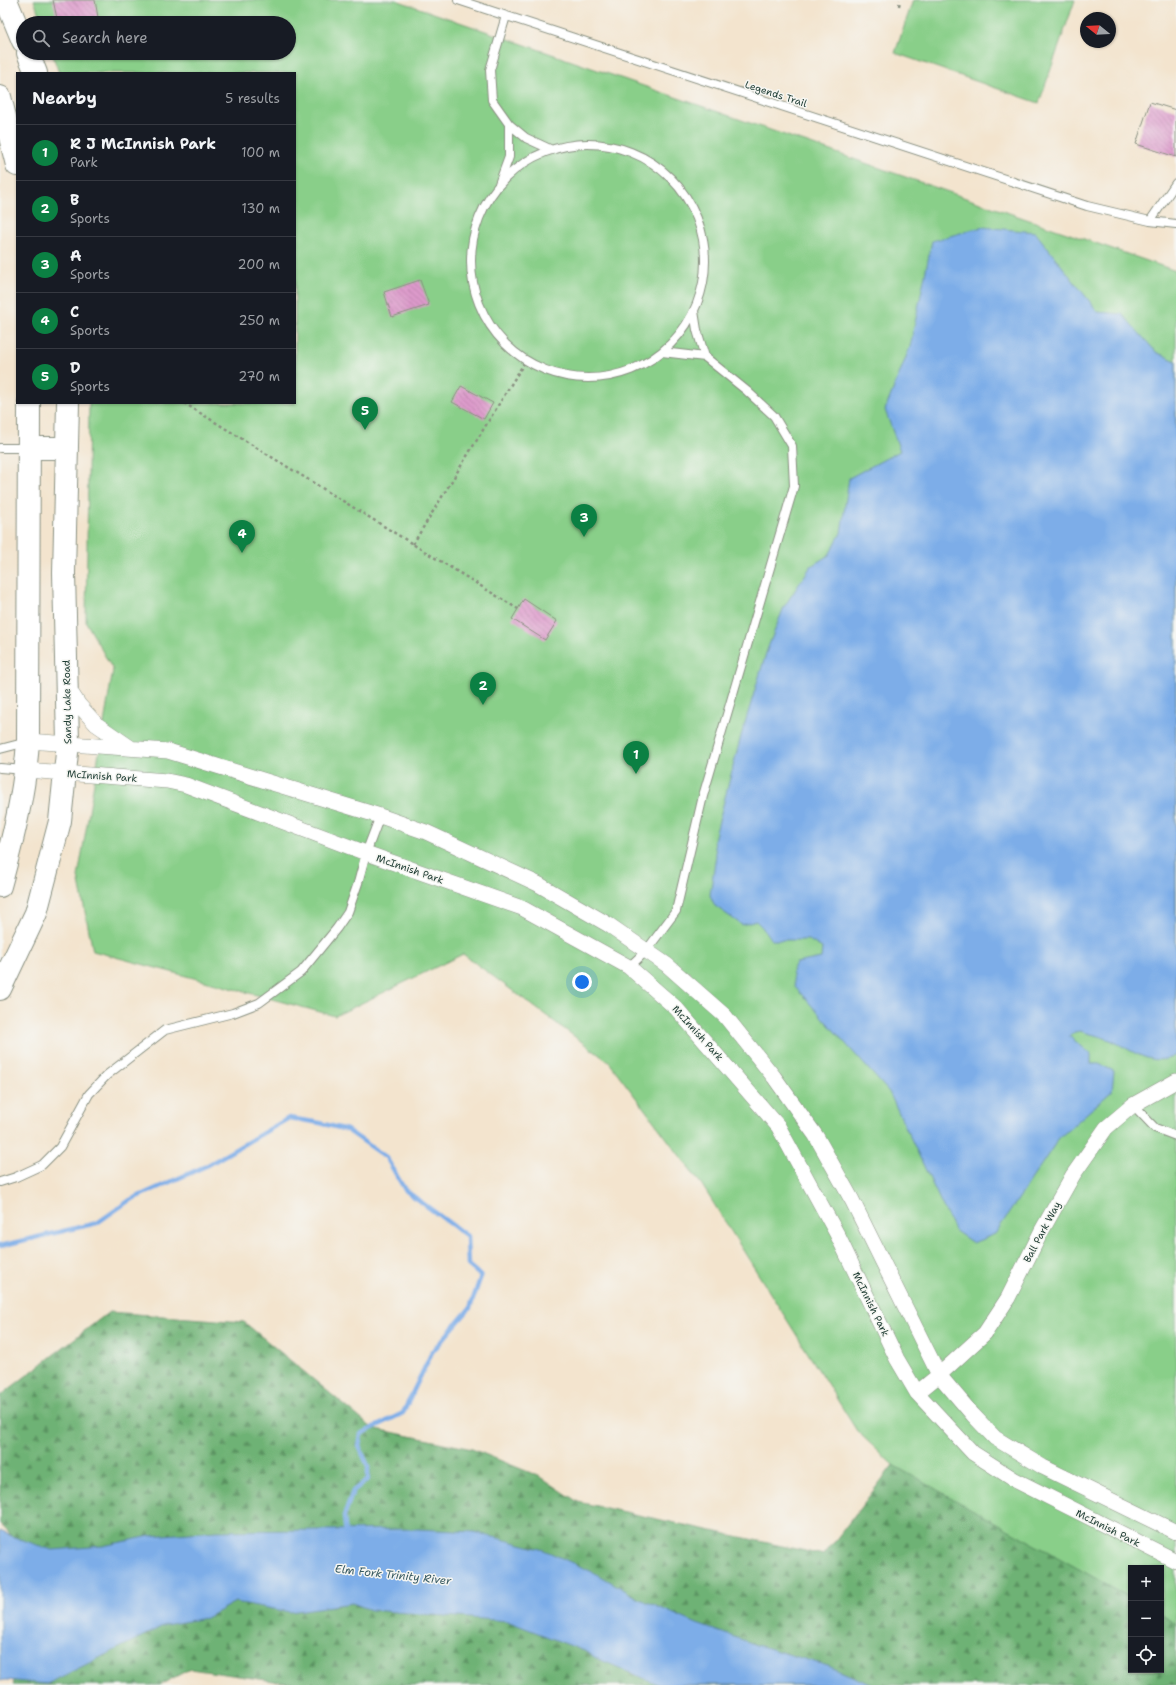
<!DOCTYPE html>
<html lang="en">
<head>
<meta charset="utf-8">
<style>
  :root { --surface:#171b24; --page:#242831; --text:#f1f3f6; --muted:#9ea1a6; --line:#363941; --accent:#0b8043 }
  body { margin:0; font-family:"Shantell Sans",sans-serif; background:var(--page); color:var(--text) }
  .controls { position:absolute; right:12px; bottom:12px; display:grid; overflow:hidden; border-radius:0px; box-shadow:0 1px 3px #0004 }
  .controls button { width:36px; height:36px; display:grid; place-items:center; padding:0; border:0; border-bottom:1px solid var(--line); background:var(--surface); color:var(--text); font:20px sans-serif }
  .compass { position:absolute; left:1080px; top:12px; width:36px; height:36px; border-radius:50%; background:var(--surface); box-shadow:0 1px 3px #0004; rotate:288deg }
  .you { position:absolute; left:582px; top:982px; width:14px; height:14px; margin:-10px; border:3px solid #fff; border-radius:50%; background:#1a73e8; box-shadow:0 0 0 6px #1a73e833 }
  .badge { display:grid; place-items:center; width:26px; height:26px; border-radius:50%; background:var(--accent); color:#fff; font-size:13px; font-weight:700 }
  .pin { position:absolute; translate:-50% -33px; filter:drop-shadow(0 1px 2px #0008) }
  .pin::after { content:''; position:absolute; top:21px; width:14px; height:12px; background:inherit; clip-path:polygon(0 0,100% 0,50% 100%) }
  .list { margin:0; padding:0; list-style:none }
  h2 { display:flex; justify-content:space-between; align-items:center; height:52px; margin:0; padding:0 16px; font-size:17px }
  h2 small { font-size:13px; font-weight:400; color:var(--muted) }
  .list li { display:grid; grid-template-columns:26px 1fr auto; gap:12px; align-items:center; box-sizing:border-box; height:56px; padding:0 16px; border-top:1px solid var(--line) }
  .list b { display:block; font-size:15px; white-space:nowrap }
  .list p { margin:0; font-size:13px; white-space:nowrap; color:var(--muted) }
  .list em { font-size:13px; font-style:normal; color:var(--muted) }
  .icon { flex:none; width:22px; height:22px; fill:none; stroke:currentColor; stroke-width:2; stroke-linecap:round; stroke-linejoin:round }
  .map { position:relative; flex:none; width:1176px; height:1685px; overflow:hidden }
  .search { position:absolute; background:var(--surface); box-shadow:0 1px 3px #0004; left:16px; top:16px; width:280px; height:44px; display:flex; align-items:center; gap:10px; box-sizing:border-box; padding:0 14px; border-radius:22px; color:var(--muted); font-size:15px }
  .panel { position:absolute; background:var(--surface); box-shadow:0 1px 3px #0004; left:16px; top:72px; width:280px; height:332px; border-radius:0px }
  .map>svg:first-child { display:block }
  .forest { fill:url(#forest-firs); stroke:#467854 }
  .green { fill:#89cf89; stroke:#54865e }
  .water { fill:#7dade8; stroke:#4e758e }
  .lines { fill:none; stroke-linecap:round; stroke-linejoin:round }
  .stream { stroke:#7dade8; stroke-width:4.5 }
  .building { fill:url(#building-back-hatch) }
  .lane-casing { stroke:#899081; stroke-width:10 }
  .street-casing { stroke:#899081; stroke-width:16 }
  .secondary-casing { stroke:#899081; stroke-width:24 }
  .path { stroke:#899081; stroke-width:2.5; stroke-dasharray:3 3; stroke-linecap:butt }
  .lane { stroke:#fff; stroke-width:8 }
  .street { stroke:#fff; stroke-width:15 }
  .secondary { stroke:#fff; stroke-width:22 }
  .labels { text-anchor:middle; dominant-baseline:central; stroke-width:3; stroke-linejoin:round; paint-order:stroke }
  .street-label { font-size:10px; fill:#1f3d34; stroke:#f6f6f2 }
  .water-label { font-size:11px; font-style:italic; fill:#365961; stroke:#f6f6f2 }
</style>
</head>
<body>
<div class="map">
<svg width="1176" height="1685" viewBox="0 0 1176 1685">
  <defs>
    <pattern id="forest-firs" width="22" height="20" patternUnits="userSpaceOnUse"><rect width="22" height="20" fill="#6eb275"/><path d="M5 1l3.5 6h-7zM16 11l3.5 6h-7z" fill="#5a9261"/></pattern>
    <pattern id="building-back-hatch" width="6" height="6" patternUnits="userSpaceOnUse"><rect width="6" height="6" fill="#dd9acb"/><path d="M-1 5l2 2M0 0l6 6M5-1l2 2" fill="none" stroke="#b37fa6"/></pattern>
  </defs>
  <rect width="100%" height="100%" fill="#f6f6f2"/>
  <filter id="ink" filterUnits="userSpaceOnUse"><feTurbulence type="fractalNoise" baseFrequency=".025" numOctaves="2"/><feDisplacementMap in="SourceGraphic" scale="8" xChannelSelector="R" yChannelSelector="G"/><feConvolveMatrix kernelMatrix="1 2 1 2 8 2 1 2 1" color-interpolation-filters="sRGB"/></filter>
  <filter id="wash" filterUnits="userSpaceOnUse"><feTurbulence type="fractalNoise" baseFrequency=".012" numOctaves="4" result="noise"/><feDisplacementMap in="SourceGraphic" scale="16" xChannelSelector="R" yChannelSelector="G"/><feGaussianBlur stdDeviation="0.9" result="paint"/><feColorMatrix in="noise" values="0 0 0 0 0 0 0 0 0 0 0 0 0 0 0 0 0 1.4 0 .05"/><feComposite in="paint" operator="in"/></filter>
  <g filter="url(#wash)">
    <rect width="100%" height="100%" fill="#f3e4ce"/>
    <path class="forest" d="M 109,1312 L 244,1322 L 372,1428 L 472,1449 L 541,1477 L 578,1502 L 824,1555 L 893,1465 L 1131,1598 L 1131,1670 L 1161,1670 L 1161,1615 L 1176,1624 L 1176,1685 L 301,1685 L 190,1669 L 160,1685 L 13,1685 L 44,1569 L 0,1524 L 0,1396 Z"/>
    <path class="green" d="M 34,0 L 396,0 L 1176,271 L 1176,1624 L 1161,1615 L 1161,1568 L 1131,1568 L 1131,1598 L 893,1465 L 857,1431 L 702,1185 L 609,1062 L 463,954 L 335,1016 L 93,951 L 78,877 L 113,670 L 86,622 L 89,403 L 295,403 L 295,73 L 59,73 L 52,53 L 289,53 L 289,23 L 42,23 Z
      M 913,0 L 1075,0 L 1039,103 L 895,53 Z"/>
    <path class="water" d="M 982,227 L 1035,232 L 1098,312 L 1122,314 L 1156,352 L 1176,361 L 1176,1055 C 1152,1069 1131,1049 1110,1040 C 1100,1036 1090,1034 1080,1031 L 1075,1032 L 1069,1036 L 1091,1054 L 1091,1064 L 1099,1064 L 1114,1071 L 1112,1091 L 1059,1138 L 995,1234 L 973,1243 L 954,1230 L 889,1092 L 795,987 L 792,971 L 796,963 L 821,958 L 822,948 L 809,940 L 771,940 L 762,927 L 756,921 L 742,925 L 715,906 L 710,895 L 716,855 L 714,840 L 741,736 L 767,650 L 784,607 L 811,566 L 829,555 L 841,533 L 849,478 L 900,451 L 885,410 L 910,347 L 932,241 Z
      M 418,1529 L 474,1532 L 544,1550 L 599,1575 L 638,1598 L 697,1624 L 757,1645 L 828,1666 L 873,1685 L 660,1685 L 596,1658 L 587,1652 L 507,1621 L 371,1610 L 352,1603 L 290,1612 L 235,1602 L 206,1618 L 165,1625 L 47,1684 L 6,1680 L 0,1681 L 0,1531 L 14,1537 L 52,1550 L 103,1546 L 150,1536 L 217,1531 Z"/>
    <g class="lines">
      <path class="stream" d="M 0,1246 L 97,1223 L 130,1200 L 208,1165 L 289,1118 L 320,1123 L 347,1130 L 386,1157 L 405,1190 L 467,1236 L 468,1265 L 481,1276 L 470,1308 L 432,1352 L 403,1413 L 361,1434 L 359,1446 L 368,1466 L 368,1479 L 353,1491 L 344,1516 L 346,1536"/>
    </g>
    <g id="blocks">
      <path class="building" d="M 53,0 L 95,0 L 99,23 L 58,23 Z
        M 1150,102 L 1176,110 L 1176,157 L 1136,144 Z
        M 420,280 L 429,305 L 392,317 L 384,292 Z
        M 461,386 L 493,403 L 484,419 L 452,402 Z
        M 524,599 L 557,621 L 545,640 L 512,619 Z"/>
    </g>
  </g>
  <g filter="url(#ink)">
    <use href="#blocks" fill-opacity="0" stroke="#899081" stroke-width="1"/>
    <g class="lines">
      <g class="lane-casing">
        <path id="lane" d="M 458,0 L 1087,206 L 1150,221 L 1176,183
          M 506,16 L 490,70 L 492,100 L 509,124 L 526,138 L 552,150
          M471 261a117 117 0 1 1 234 0a117 117 0 1 1-234 0Z
          M 499,184 L 509,157 L 509,124
          M 1150,221 L 1176,224
          M 694,311 L 697,330 L 705,357
          M 0,448 L 28,448
          M 0,749 L 27,742
          M 0,768 L 25,770
          M 629,967 L 646,951 L 676,911 L 703,796 L 794,486 L 792,446 L 774,416 L 747,391 L 705,357 L 662,352
          M 1133,1105 L 1155,1128 L 1176,1136
          M 0,1182 L 16,1177 L 42,1165 L 60,1147 L 89,1094 L 107,1075 L 165,1030 L 233,1013 L 259,1003 L 301,972 L 337,928 L 348,912 L 358,883 L 366,853 L 380,816"/>
      </g>
      <g class="street-casing">
        <path id="street" d="M 68,688 L 79,705 L 96,724 L 131,748
          M 28,741 L 168,751 L 380,816 L 426,832 L 538,884 L 609,925 L 667,965 L 725,1016 L 774,1077 L 816,1136 L 852,1200 L 939,1375 L 973,1415 L 995,1438 L 1043,1467 L 1176,1532
          M 26,770 L 167,781 L 186,785 L 366,853 L 522,908 L 629,967 L 676,1008 L 778,1126 L 837,1234 L 897,1359 L 917,1393 L 973,1453 L 1015,1480 L 1176,1561
          M 917,1393 L 939,1375 L 985,1333 L 1008,1298 L 1041,1232 L 1073,1175 L 1106,1128 L 1133,1105 L 1176,1081"/>
      </g>
      <g class="secondary-casing">
        <path id="secondary" d="M 6,0 L 23,41
          M 28,53 L 36,73
          M 0,97 L 17,165
          M 29,448 L 67,448
          M 0,886 C 13,839 25,791 28,741 L 29,403
          M 0,989 L 36,913 L 60,821 L 68,743 L 64,573 L 68,403"/>
      </g>
      <path class="path" d="M 899,6 L 900,0
        M 184,403 L 518,609
        M 413,544 L 526,360"/>
      <use href="#lane" class="lane"/>
      <use href="#street" class="street"/>
      <use href="#secondary" class="secondary"/>
    </g>
  </g>
  <g class="labels">
    <g class="street-label">
      <text transform="translate(776 94) rotate(18)">Legends Trail</text>
      <text transform="translate(67 702) rotate(-91)">Sandy Lake Road</text>
      <text transform="translate(102 776) rotate(4)">McInnish Park</text>
      <text transform="translate(410 869) rotate(19)">McInnish Park</text>
      <text transform="translate(698 1033) rotate(48)">McInnish Park</text>
      <text transform="translate(1042 1232) rotate(-62)">Ball Park Way</text>
      <text transform="translate(871 1304) rotate(64)">McInnish Park</text>
      <text transform="translate(1108 1528) rotate(27)">McInnish Park</text>
    </g>
    <g class="water-label">
      <text transform="translate(393 1575) rotate(6)">Elm Fork Trinity River</text>
    </g>
  </g>
</svg>
<div class="controls">
<button>+</button>
<button>−</button>
<button><svg class="icon" aria-label="locate" viewBox="0 0 24 24"><circle cx="12" cy="12" r="6"/><path d="M12 2v4M12 18v4M2 12h4M18 12h4"/></svg></button>
</div>
<svg class="compass" viewBox="-18 -18 36 36"><path d="M0-13l5 13h-10z" fill="#e53935"/><path d="M0 13l5-13h-10z" fill="#9ea1a6"/></svg>
<div class="you"></div>
<div class="pin badge" style="left:636px;top:774px">1</div>
<div class="pin badge" style="left:483px;top:705px">2</div>
<div class="pin badge" style="left:584px;top:537px">3</div>
<div class="pin badge" style="left:242px;top:553px">4</div>
<div class="pin badge" style="left:365px;top:430px">5</div>
<div class="search"><svg class="icon" aria-label="search" viewBox="0 0 24 24"><circle cx="10" cy="10" r="6"/><path d="M15 15l6 6"/></svg>Search here</div>
<section class="panel">
<h2>Nearby<small>5 results</small></h2>
<ul class="list">
<li><span class="badge">1</span><div><b>R J McInnish Park</b><p>Park</p></div><em>100 m</em></li>
<li><span class="badge">2</span><div><b>B</b><p>Sports</p></div><em>130 m</em></li>
<li><span class="badge">3</span><div><b>A</b><p>Sports</p></div><em>200 m</em></li>
<li><span class="badge">4</span><div><b>C</b><p>Sports</p></div><em>250 m</em></li>
<li><span class="badge">5</span><div><b>D</b><p>Sports</p></div><em>270 m</em></li>
</ul>
</section>
</div>
</body>
</html>
